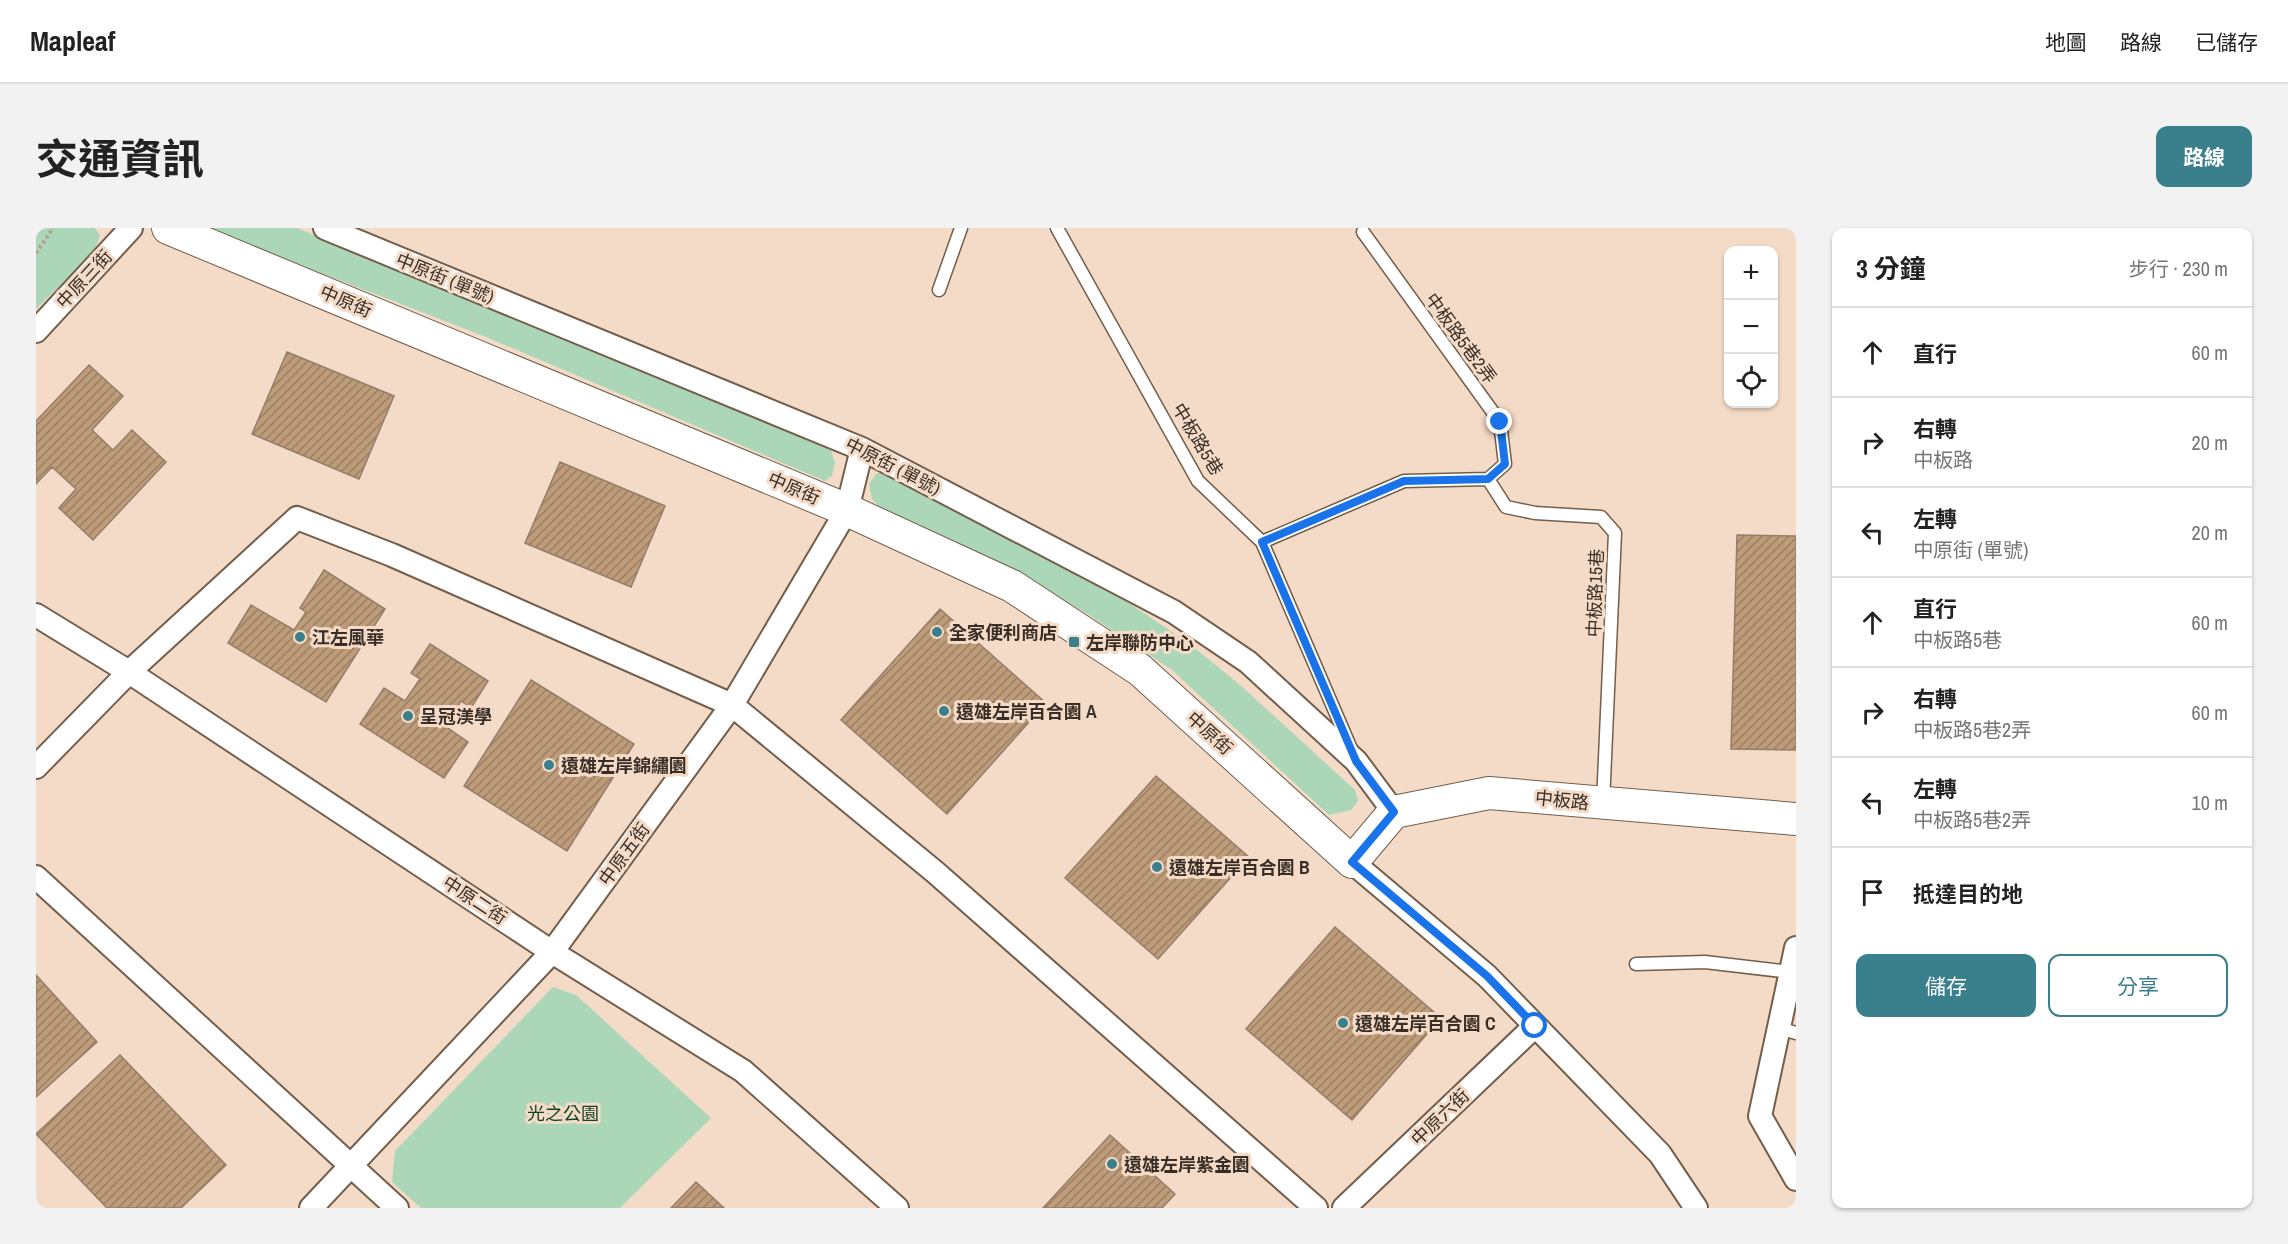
<!DOCTYPE html>
<html lang="zh-TW">
<head>
<meta charset="utf-8">
<style>
  :root { --surface:#fff; --page:#f2f2f2; --text:#222; --muted:#767676; --line:#e0e0e0; --accent:#3a808c }
  body { margin:0; font-family:"Archivo Narrow","Noto Sans TC",sans-serif; background:var(--page); color:var(--text) }
  .controls { position:absolute; right:18px; top:18px; display:grid; overflow:hidden; border-radius:12px; box-shadow:0 2px 4px #0004 }
  .controls button { width:54px; height:54px; display:grid; place-items:center; padding:0; border:0; border-bottom:2px solid var(--line); background:var(--surface); color:var(--text); font:30px sans-serif }
  .stop { position:absolute; width:18px; height:18px; margin:-14px; border:4px solid #1a73e8; border-radius:50%; background:#fff }
  .stop.end { background:#1a73e8; border-color:#fff; box-shadow:0 2px 6px #0008 }
  .list { margin:0; padding:0; list-style:none }
  h2 { display:flex; justify-content:space-between; align-items:center; height:78px; margin:0; padding:0 24px; font-size:26px }
  h2 small { font-size:20px; font-weight:400; color:var(--muted) }
  .list li { display:grid; grid-template-columns:39px 1fr auto; gap:18px; align-items:center; box-sizing:border-box; height:90px; padding:0 24px; border-top:2px solid var(--line) }
  .list b { display:block; font-size:22px; white-space:nowrap }
  .list p { margin:0; font-size:20px; white-space:nowrap; color:var(--muted) }
  .list em { font-size:20px; font-style:normal; color:var(--muted) }
  .actions { display:flex; gap:12px; padding:18px 24px }
  .actions a { flex:1; padding:14px 0; border:2px solid var(--accent); border-radius:12px; text-align:center; font-size:21px; color:var(--accent) }
  .actions .main { background:var(--accent); color:#fff }
  .icon { flex:none; width:33px; height:33px; fill:none; stroke:currentColor; stroke-width:2; stroke-linecap:round; stroke-linejoin:round }
  .map { position:relative; flex:none; width:1760px; height:980px; overflow:hidden; border-radius:12px }
  header { display:flex; align-items:center; gap:36px; box-sizing:border-box; height:84px; padding:0 30px; background:var(--surface); border-bottom:2px solid var(--line) }
  header strong { font-size:28px }
  nav { display:flex; gap:33px; margin-inline-start:auto; font-size:21px }
  .intro { display:flex; align-items:center; justify-content:space-between; box-sizing:border-box; height:144px; padding:0 36px }
  h1 { margin:0; font-size:42px }
  .button { padding:15px 27px; border-radius:12px; background:var(--accent); color:#fff; font-size:21px; font-weight:700 }
  main { display:flex; gap:36px; padding:0 36px }
  aside { flex:1; background:var(--surface); border-radius:12px; box-shadow:0 2px 4px #0004 }
  .map>svg:first-child { display:block }
  .park { fill:#abd7b8 }
  .building { fill:url(#building-hatch); stroke:#937e6b; stroke-width:1.5 }
  .lines { fill:none; stroke-linecap:round; stroke-linejoin:round }
  .lane-casing { stroke:#735e4c; stroke-width:15 }
  .street-casing { stroke:#735e4c; stroke-width:26 }
  .secondary-casing { stroke:#735e4c; stroke-width:34 }
  .path { stroke:#b5a191; stroke-width:4; stroke-dasharray:3 3; stroke-linecap:butt }
  .lane { stroke:#fff; stroke-width:12 }
  .street { stroke:#fff; stroke-width:22 }
  .secondary { stroke:#fff; stroke-width:32 }
  .route { stroke:#1a73e8; stroke-width:8 }
  .poi-dot { fill:#3a808c; stroke:#f4dbc7; stroke-width:2 }
  .labels { text-anchor:middle; dominant-baseline:central; stroke-width:6; stroke-linejoin:round; paint-order:stroke }
  .street-label { font-size:18px; fill:#382e26; stroke:#f4dbc7 }
  .poi-label { font-size:18px; font-weight:bold; fill:#382e26; stroke:#f4dbc7; text-anchor:start }
  .park-label { font-size:18px; fill:#104326; stroke:#f4dbc7 }
</style>
</head>
<body>
<header>
<strong>Mapleaf</strong>
<nav><a>地圖</a><a>路線</a><a>已儲存</a></nav>
</header>
<div class="intro"><h1>交通資訊</h1><a class="button">路線</a></div>
<main>
<div class="map">
<svg width="1760" height="980" viewBox="0 0 1760 980">
  <defs>
    <pattern id="building-hatch" width="6" height="6" patternUnits="userSpaceOnUse" patternTransform="scale(1.5)"><rect width="6" height="6" fill="#be9b79"/><path d="M-1 1l2-2M0 6l6-6M5 7l2-2" fill="none" stroke="#9b7f63"/></pattern>
  </defs>
  <rect width="100%" height="100%" fill="#f4dbc7"/>
  <path class="park" d="M 0,0 L 59,0 L 64,8 L 58,24 L 0,81 Z
    M 169,0 L 261,0 L 795,222 L 799,235 L 796,248 L 789,253 L 450,109 Z
    M 847,243 L 1094,376 L 1150,413 L 1203,456 L 1319,562 L 1322,573 L 1315,582 L 1293,587 L 1136,442 L 1050,385 L 967,337 L 845,281 L 836,271 L 833,256 L 840,246 Z
    M 517,759 L 540,767 L 675,890 L 584,980 L 385,980 L 356,954 L 359,923 Z"/>
  <path class="building" d="M 251,124 L 358,168 L 323,251 L 216,206 Z
    M 53,137 L 87,168 L 56,202 L 77,222 L 96,202 L 130,234 L 57,312 L 23,280 L 40,261 L 16,239 L 0,256 L 0,193 Z
    M 524,234 L 629,278 L 595,359 L 489,315 Z
    M 1701,307 L 1760,308 L 1760,522 L 1695,521 Z
    M 288,342 L 349,381 L 290,474 L 192,415 L 215,377 L 258,402 L 270,384 L 264,380 Z
    M 904,381 L 1010,475 L 911,586 L 805,492 Z
    M 394,416 L 452,453 L 435,480 L 425,473 L 409,498 L 432,514 L 408,550 L 324,496 L 348,460 L 369,473 L 384,451 L 375,445 Z
    M 495,452 L 598,516 L 531,623 L 428,558 Z
    M 1120,548 L 1213,629 L 1122,731 L 1029,650 Z
    M 1299,699 L 1405,790 L 1316,892 L 1210,801 Z
    M 0,747 L 61,814 L 0,869 Z
    M 84,827 L 190,937 L 145,980 L 71,980 L 0,906 Z
    M 1074,907 L 1139,966 L 1126,980 L 1007,980 Z
    M 660,954 L 688,980 L 635,980 Z"/>
  <g class="lines">
    <g class="lane-casing">
      <path id="lane" d="M 1021,0 L 1162,253 L 1226,314 L 1316,523
        M 903,62 L 925,0
        M 1452,251 L 1470,279 L 1499,285 L 1565,289 L 1579,305 L 1567,575
        M 1226,314 L 1368,253 L 1452,251 L 1469,236 L 1464,194 L 1327,4
        M 1600,736 L 1669,734 L 1754,744
        M 1743,800 L 1760,805"/>
    </g>
    <g class="street-casing">
      <path id="street" d="M 289,0 L 826,221 L 1138,384 L 1212,434 L 1320,533 L 1358,584
        M 0,103 L 95,0
        M 0,387 L 93,444 L 516,724 L 707,843 L 861,980
        M 0,539 L 93,444 L 261,290 L 356,327 L 696,477 L 899,644 L 1280,980
        M 1316,634 L 1451,748 L 1624,926 L 1660,980
        M 0,649 L 361,980
        M 1760,720 L 1724,888 L 1760,951
        M 275,980 L 516,724 L 696,477 L 811,282 L 826,221
        M 1308,980 L 1499,798"/>
    </g>
    <g class="secondary-casing">
      <path id="secondary" d="M 132,0 L 811,282 L 976,358 L 1104,442 L 1316,634 L 1358,584 L 1453,565 L 1760,591"/>
    </g>
    <path class="path" d="M 0,25 L 17,0"/>
    <use href="#lane" class="lane"/>
    <use href="#street" class="street"/>
    <use href="#secondary" class="secondary"/>
  </g>
  <g class="lines">
    <path class="route" d="M 1464,194 L 1469,236 L 1452,251 L 1368,253 L 1226,314 L 1320,533 L 1358,584 L 1316,634 L 1451,748 L 1499,798"/>
  </g>
  <g class="poi-dot">
    <circle cx="901" cy="404" r="6"/>
    <circle cx="264" cy="409" r="6"/>
    <rect x="1032" y="408" width="12" height="12" rx="3"/>
    <circle cx="908" cy="483" r="6"/>
    <circle cx="372" cy="488" r="6"/>
    <circle cx="513" cy="537" r="6"/>
    <circle cx="1121" cy="639" r="6"/>
    <circle cx="1307" cy="795" r="6"/>
    <circle cx="1076" cy="936" r="6"/>
  </g>
  <g class="labels">
    <g class="street-label">
      <text transform="translate(409 50) rotate(22)">中原街 (單號)</text>
      <text transform="translate(48 51) rotate(-47)">中原三街</text>
      <text transform="translate(310 73) rotate(23)">中原街</text>
      <text transform="translate(1425 110) rotate(54)">中板路5巷2弄</text>
      <text transform="translate(1162 211) rotate(59)">中板路5巷</text>
      <text transform="translate(857 238) rotate(27)">中原街 (單號)</text>
      <text transform="translate(758 260) rotate(23)">中原街</text>
      <text transform="translate(1559 365) rotate(-88)">中板路15巷</text>
      <text transform="translate(1174 505) rotate(42)">中原街</text>
      <text transform="translate(1526 572) rotate(6)">中板路</text>
      <text transform="translate(588 626) rotate(-54)">中原五街</text>
      <text transform="translate(439 672) rotate(33)">中原二街</text>
      <text transform="translate(1404 889) rotate(-44)">中原六街</text>
    </g>
    <g class="poi-label">
      <text x="913" y="404">全家便利商店</text>
      <text x="276" y="409">江左風華</text>
      <text x="1050" y="414">左岸聯防中心</text>
      <text x="920" y="483">遠雄左岸百合園 A</text>
      <text x="384" y="488">呈冠渼學</text>
      <text x="525" y="537">遠雄左岸錦繡園</text>
      <text x="1133" y="639">遠雄左岸百合園 B</text>
      <text x="1319" y="795">遠雄左岸百合園 C</text>
      <text x="1088" y="936">遠雄左岸紫金園</text>
    </g>
    <g class="park-label">
      <text x="527" y="885">光之公園</text>
    </g>
  </g>
</svg>
<div class="controls">
<button>+</button>
<button>−</button>
<button><svg class="icon" aria-label="locate" viewBox="0 0 24 24"><circle cx="12" cy="12" r="6"/><path d="M12 2v4M12 18v4M2 12h4M18 12h4"/></svg></button>
</div>
<div class="stop" style="left:1499px;top:798px"></div>
<div class="stop end" style="left:1464px;top:194px"></div>
</div>
<aside>
<h2>3 分鐘<small>步行 · 230 m</small></h2>
<ul class="list">
<li><svg class="icon" aria-label="ahead" viewBox="0 0 24 24"><path d="M12 20V5M6 11l6-6 6 6"/></svg><div><b>直行</b></div><em>60 m</em></li>
<li><svg class="icon" aria-label="right" viewBox="0 0 24 24"><path d="M7 20v-9h11M14 6l5 5-5 5"/></svg><div><b>右轉</b><p>中板路</p></div><em>20 m</em></li>
<li><svg class="icon" aria-label="left" viewBox="0 0 24 24"><path d="M17 20v-9H6M10 6l-5 5 5 5"/></svg><div><b>左轉</b><p>中原街 (單號)</p></div><em>20 m</em></li>
<li><svg class="icon" aria-label="ahead" viewBox="0 0 24 24"><path d="M12 20V5M6 11l6-6 6 6"/></svg><div><b>直行</b><p>中板路5巷</p></div><em>60 m</em></li>
<li><svg class="icon" aria-label="right" viewBox="0 0 24 24"><path d="M7 20v-9h11M14 6l5 5-5 5"/></svg><div><b>右轉</b><p>中板路5巷2弄</p></div><em>60 m</em></li>
<li><svg class="icon" aria-label="left" viewBox="0 0 24 24"><path d="M17 20v-9H6M10 6l-5 5 5 5"/></svg><div><b>左轉</b><p>中板路5巷2弄</p></div><em>10 m</em></li>
<li><svg class="icon" aria-label="arrive" viewBox="0 0 24 24"><path d="M6 21V4h12l-3 4 3 4H6"/></svg><div><b>抵達目的地</b></div></li>
</ul>
<div class="actions"><a class="main">儲存</a><a>分享</a></div>
</aside>
</main>
</body>
</html>
